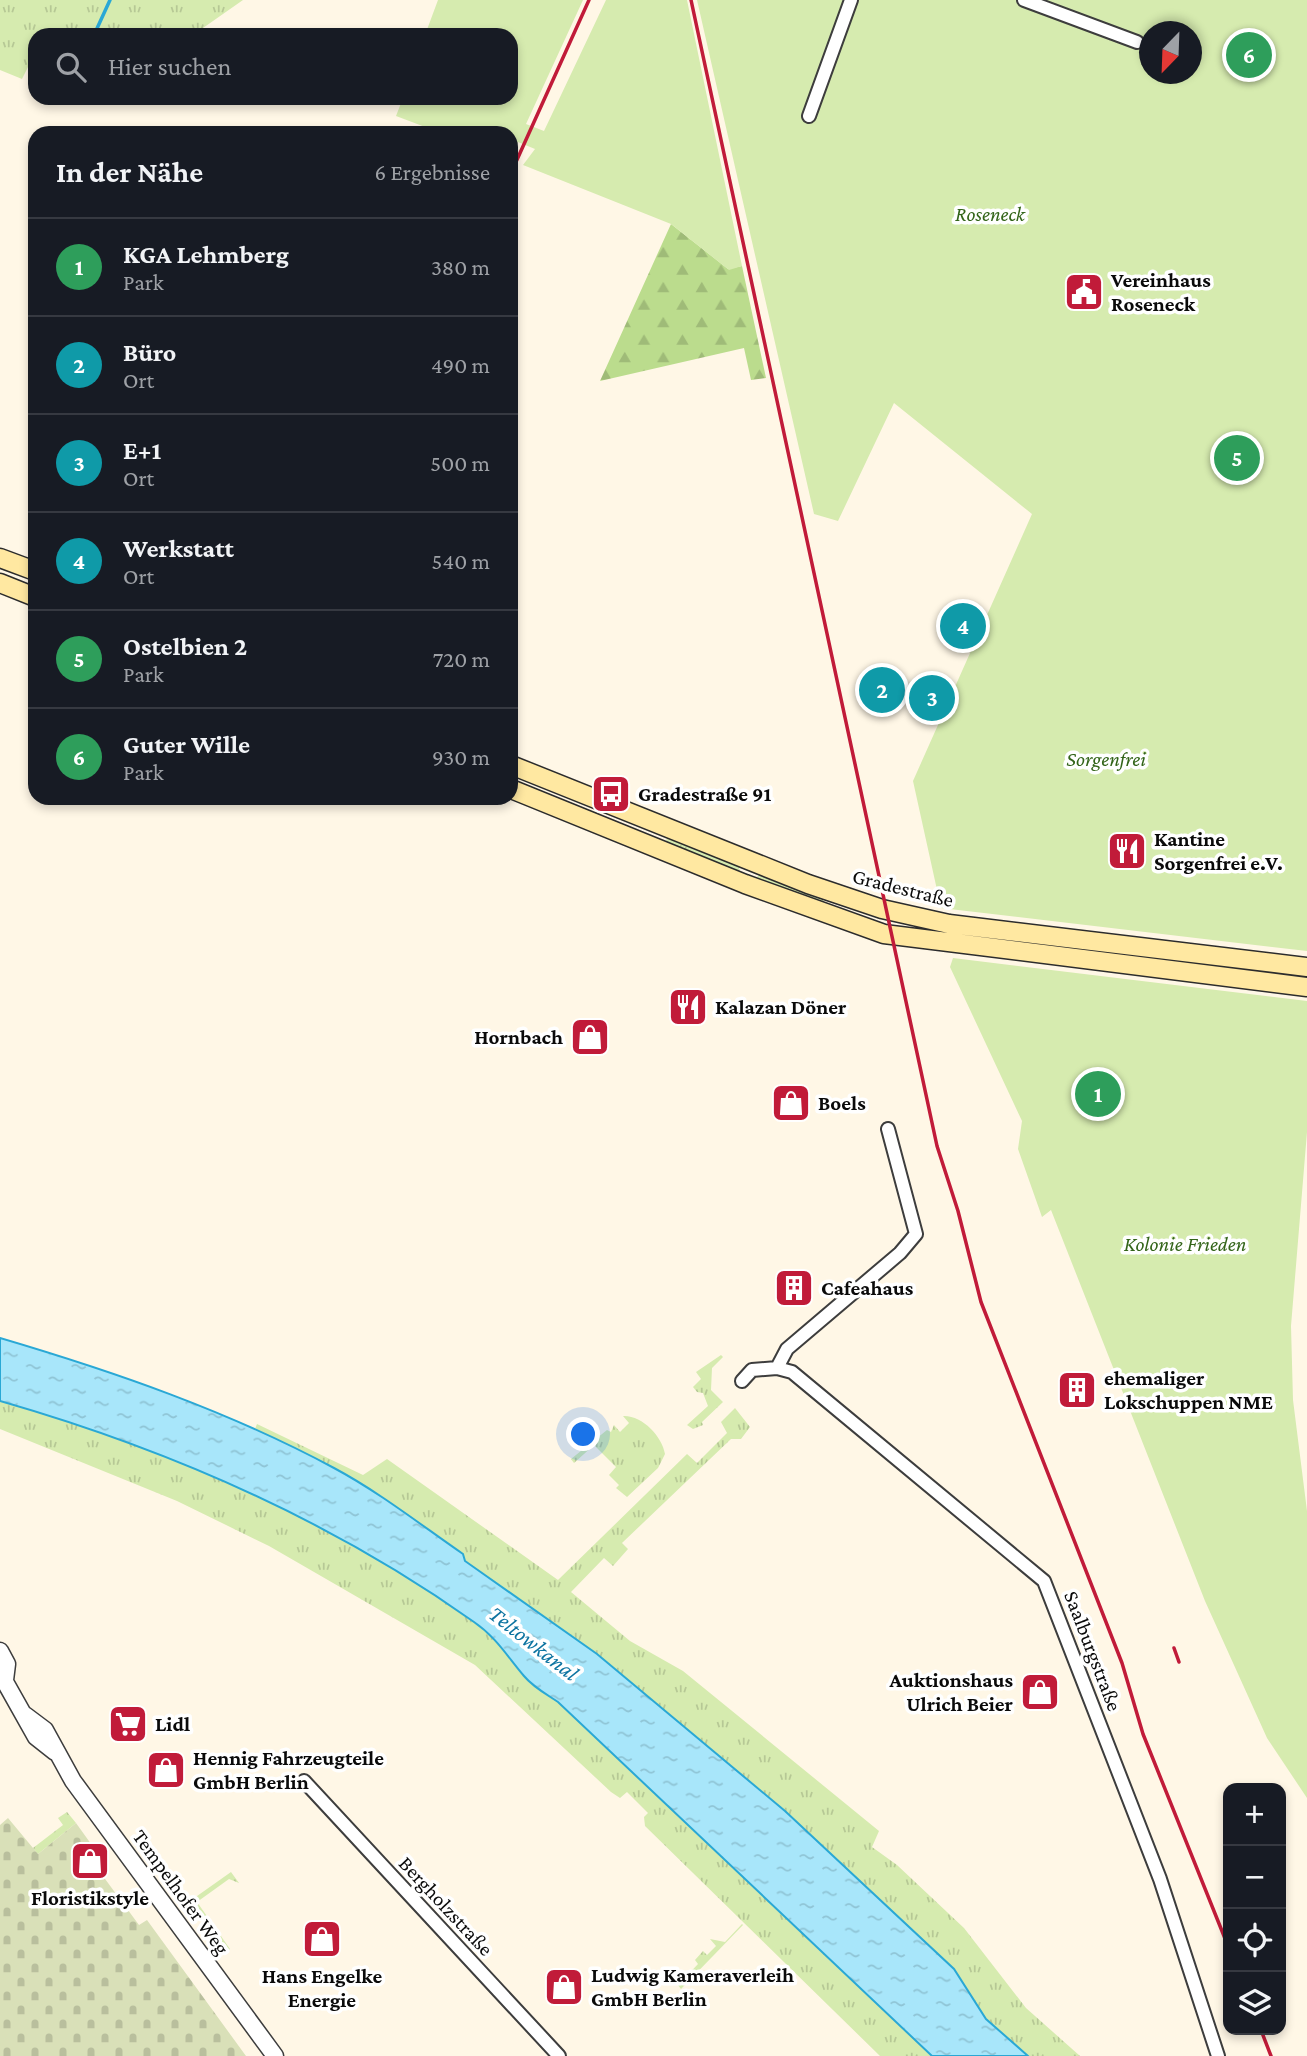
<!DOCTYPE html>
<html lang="de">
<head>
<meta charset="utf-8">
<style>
  :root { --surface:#171b24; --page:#20242c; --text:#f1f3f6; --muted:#9ea1a6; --line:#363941; --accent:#d93025 }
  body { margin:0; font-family:"Crimson Pro",serif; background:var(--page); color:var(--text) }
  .controls { position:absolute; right:21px; bottom:21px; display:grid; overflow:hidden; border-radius:14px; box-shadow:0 4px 10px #0003 }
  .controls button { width:63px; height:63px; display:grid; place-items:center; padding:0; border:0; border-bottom:2px solid var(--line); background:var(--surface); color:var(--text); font:35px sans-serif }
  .compass { position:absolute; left:1139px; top:21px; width:63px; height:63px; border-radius:50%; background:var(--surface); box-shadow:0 4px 10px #0003; rotate:203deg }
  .you { position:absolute; left:584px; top:1435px; width:24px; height:24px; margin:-18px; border:5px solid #fff; border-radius:50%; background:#1a73e8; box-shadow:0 0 0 10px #1a73e833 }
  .badge { display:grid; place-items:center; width:46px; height:46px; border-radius:50%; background:var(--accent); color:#fff; font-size:23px; font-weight:700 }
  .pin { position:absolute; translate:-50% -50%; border:4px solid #fff; box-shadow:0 2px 7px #0006 }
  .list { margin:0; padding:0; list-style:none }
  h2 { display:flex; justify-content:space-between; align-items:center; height:91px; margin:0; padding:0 28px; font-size:30px }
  h2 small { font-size:23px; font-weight:400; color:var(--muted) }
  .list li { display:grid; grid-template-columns:46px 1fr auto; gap:21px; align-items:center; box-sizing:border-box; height:98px; padding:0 28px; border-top:2px solid var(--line) }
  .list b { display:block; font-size:26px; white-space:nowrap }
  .list p { margin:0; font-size:23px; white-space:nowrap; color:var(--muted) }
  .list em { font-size:23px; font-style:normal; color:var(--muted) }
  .icon { flex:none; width:38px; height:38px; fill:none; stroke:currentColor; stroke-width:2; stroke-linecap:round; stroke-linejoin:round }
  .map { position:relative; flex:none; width:1307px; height:2056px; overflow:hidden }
  .search { position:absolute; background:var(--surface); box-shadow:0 4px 10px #0003; left:28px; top:28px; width:490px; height:77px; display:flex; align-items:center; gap:18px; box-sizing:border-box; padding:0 24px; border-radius:21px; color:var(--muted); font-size:26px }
  .panel { position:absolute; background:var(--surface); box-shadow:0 4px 10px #0003; left:28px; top:126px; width:490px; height:679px; border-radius:21px }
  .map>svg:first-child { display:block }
  .grass { fill:url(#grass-tufts) }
  .forest { fill:url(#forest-firs) }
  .cemetery { fill:url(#cemetery-stones) }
  .garden { fill:#d6ebaf; fill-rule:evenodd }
  .water { fill:url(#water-ripples); stroke:#2aa8d5; stroke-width:2 }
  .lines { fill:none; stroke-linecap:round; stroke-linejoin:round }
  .stream { stroke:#2aa8d5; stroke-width:3.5 }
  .minor-casing { stroke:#3d3d3d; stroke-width:16 }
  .tertiary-casing { stroke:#3d3d3d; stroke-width:19 }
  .secondary-casing { stroke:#2c2c2c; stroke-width:21 }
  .minor { stroke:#fff; stroke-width:12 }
  .tertiary { stroke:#fff; stroke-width:16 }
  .secondary { stroke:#ffe8a1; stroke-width:18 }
  .rail { stroke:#c11b39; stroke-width:3.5 }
  .labels { text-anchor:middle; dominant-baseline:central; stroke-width:7; stroke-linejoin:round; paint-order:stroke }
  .park-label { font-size:21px; font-style:italic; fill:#326418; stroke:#fff }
  .poi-label { font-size:21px; font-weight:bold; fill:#0a0a0a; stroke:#fff; text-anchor:start }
  .street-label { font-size:21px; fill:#0a0a0a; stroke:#fff }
  .water-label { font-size:23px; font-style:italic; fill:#0d74a1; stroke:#fff }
</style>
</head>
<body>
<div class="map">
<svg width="1307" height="2056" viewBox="0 0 1307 2056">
  <defs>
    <pattern id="grass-tufts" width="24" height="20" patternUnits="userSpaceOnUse" patternTransform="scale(1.75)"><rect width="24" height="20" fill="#d6ebaf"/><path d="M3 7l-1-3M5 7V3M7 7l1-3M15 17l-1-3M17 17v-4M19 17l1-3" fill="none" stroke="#b6c895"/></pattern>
    <pattern id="forest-firs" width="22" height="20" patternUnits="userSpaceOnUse" patternTransform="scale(1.75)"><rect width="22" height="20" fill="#bbdc8d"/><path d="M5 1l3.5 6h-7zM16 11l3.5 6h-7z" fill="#9fbb78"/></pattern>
    <pattern id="cemetery-stones" width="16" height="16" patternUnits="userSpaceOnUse" patternTransform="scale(1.75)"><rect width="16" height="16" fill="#d9e0b8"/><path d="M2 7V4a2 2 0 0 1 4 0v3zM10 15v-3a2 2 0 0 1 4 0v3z" fill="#b9bf9d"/></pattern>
    <pattern id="water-ripples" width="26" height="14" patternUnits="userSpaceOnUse" patternTransform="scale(1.75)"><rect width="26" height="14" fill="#a8e6fa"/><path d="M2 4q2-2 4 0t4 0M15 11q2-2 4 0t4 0" fill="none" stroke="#8fc4d5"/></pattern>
  </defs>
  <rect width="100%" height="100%" fill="#fff7e6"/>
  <path class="grass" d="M 0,0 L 243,0 L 193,35 L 35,35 L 35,53 L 22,79 L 0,70 Z
    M 669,837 L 738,864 L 740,872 L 669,845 L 666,840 Z
    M 760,874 L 820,897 L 827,905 L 763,883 L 757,877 Z
    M 947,932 L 1307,974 L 1307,978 L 953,938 Z
    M 721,1355 L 723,1357 L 712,1368 L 711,1390 L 723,1402 L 702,1422 L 703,1425 L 693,1429 L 687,1425 L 708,1406 L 703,1393 L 697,1392 L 693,1387 L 701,1379 L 696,1372 Z
    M 0,1401 C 167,1449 332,1521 474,1622 C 496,1637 507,1656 524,1676 C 533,1687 546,1694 558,1702 L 932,2056 L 880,2056 L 645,1826 L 644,1817 L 648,1813 L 627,1792 L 620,1798 L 611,1792 L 475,1665 L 269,1546 L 177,1501 L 0,1429 Z
    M 735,1408 L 750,1427 L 741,1439 L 731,1439 L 622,1543 L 628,1549 L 613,1566 L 604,1558 L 571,1592 L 630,1641 L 683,1671 L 879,1831 L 872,1847 L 897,1865 L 964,1928 L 1026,2008 L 1080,2056 L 1028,2056 L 986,2019 L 954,1969 L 785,1811 L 465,1561 L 463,1554 L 351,1478 L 255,1429 L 257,1424 L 363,1475 L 387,1459 L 558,1580 L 687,1454 L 697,1463 L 727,1433 L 721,1422 Z
    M 623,1416 C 642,1415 662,1436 665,1454 L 658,1468 L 627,1497 L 616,1488 L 619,1485 L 609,1475 L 616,1467 L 594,1445 L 574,1463 L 571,1459 L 607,1430 L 611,1432 L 614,1425 L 620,1432 L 629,1423 Z
    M 67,1812 L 76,1823 L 38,1854 L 33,1848 L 63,1825 L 58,1818 Z
    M 231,1872 L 239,1883 L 229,1879 L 197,1902 L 230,1949 L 226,1952 L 190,1901 Z
    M 742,1924 L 743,1925 L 681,1989 L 671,1976 L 679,1984 L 698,1964 L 695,1960 L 703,1951 L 707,1955 L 716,1946 L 710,1939 L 725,1942 Z"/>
  <path class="forest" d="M 671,224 L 728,269 L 742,266 L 766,378 L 751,380 L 744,348 L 600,381 Z"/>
  <path class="cemetery" d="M 8,1818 L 38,1854 L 76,1823 L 104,1862 L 97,1868 L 139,1925 L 147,1920 L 246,2056 L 0,2056 L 0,1825 Z"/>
  <path class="garden" d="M 438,0 L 583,0 L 526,124 L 544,131 L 606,0 L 687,0 L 742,266 L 729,270 L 671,224 L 523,165 L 535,149 L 518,142 L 511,160 L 511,133 L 441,133 L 396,116 L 403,98 L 511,98 L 511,35 L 425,35 Z
    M 697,0 L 1307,0 L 1307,951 L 941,908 L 913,781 L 1032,514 L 894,403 L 838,521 L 814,514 ZM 1150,32 L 1192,32 L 1192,74 L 1150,74 Z
    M 953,958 L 1307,1001 L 1307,1132 L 1291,1326 L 1293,1400 L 1307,1511 L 1307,1798 L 1267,1738 L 1205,1601 L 1051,1210 L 1042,1217 L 1018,1149 L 1022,1121 L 950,967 Z"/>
  <path class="water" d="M 0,1338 C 115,1372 228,1411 334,1468 C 379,1492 421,1525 463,1554 L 465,1561 L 597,1654 L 785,1811 L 954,1969 L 986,2019 L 1028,2056 L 932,2056 L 558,1702 C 546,1694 533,1687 524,1676 C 507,1656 496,1637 474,1622 C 332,1521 167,1449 0,1401 Z"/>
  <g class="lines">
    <path class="stream" d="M 94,35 L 110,0"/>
    <g class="minor-casing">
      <path id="minor" d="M 1024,0 L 1137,42
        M 809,116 L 851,0
        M 777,1368 L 787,1349 L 900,1253 L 916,1234 L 888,1129
        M 742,1381 L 752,1370 L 777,1368 L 792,1372 L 1044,1581 L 1160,1879 L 1218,2056
        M 304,1781 L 559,2056"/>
    </g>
    <g class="tertiary-casing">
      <path id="tertiary" d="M 0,1651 L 7,1664 L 5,1680
        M 0,1673 L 36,1737 L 55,1752
        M 25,1715 L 45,1730 L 73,1781 L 275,2056"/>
    </g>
    <g class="secondary-casing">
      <path id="secondary" d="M 0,558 L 35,571
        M 0,583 L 35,597
        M 511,765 L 808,884 L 882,909 L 949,924 L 1307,967
        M 511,789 L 745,884 L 884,934 L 1307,987"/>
    </g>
    <use href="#minor" class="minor"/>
    <use href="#tertiary" class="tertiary"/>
    <use href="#secondary" class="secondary"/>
    <path class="rail" d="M 691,0 L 937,1146 L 958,1211 L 981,1302 L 1122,1663 L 1143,1734 L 1228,1946
      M 511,173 L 589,0
      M 1174,1648 L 1179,1662
      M 1261,2030 L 1271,2056"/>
  </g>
  <defs>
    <g id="civic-square" transform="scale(2.0125)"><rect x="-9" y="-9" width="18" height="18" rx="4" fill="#c11b39" stroke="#fff"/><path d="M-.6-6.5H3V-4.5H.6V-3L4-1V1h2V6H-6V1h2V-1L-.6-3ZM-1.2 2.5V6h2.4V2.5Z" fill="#fff"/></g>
    <g id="bus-square" transform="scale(2.0125)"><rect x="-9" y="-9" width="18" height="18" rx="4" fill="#c11b39" stroke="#fff"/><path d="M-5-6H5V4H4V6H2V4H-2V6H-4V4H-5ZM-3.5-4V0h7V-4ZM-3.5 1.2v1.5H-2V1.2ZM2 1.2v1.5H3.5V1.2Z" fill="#fff"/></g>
    <g id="restaurant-square" transform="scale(2.0125)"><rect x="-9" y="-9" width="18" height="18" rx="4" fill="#c11b39" stroke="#fff"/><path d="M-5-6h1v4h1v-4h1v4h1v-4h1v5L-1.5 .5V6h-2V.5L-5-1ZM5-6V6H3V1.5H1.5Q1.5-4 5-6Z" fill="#fff"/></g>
    <g id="shop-square" transform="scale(2.0125)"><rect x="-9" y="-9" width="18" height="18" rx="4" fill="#c11b39" stroke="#fff"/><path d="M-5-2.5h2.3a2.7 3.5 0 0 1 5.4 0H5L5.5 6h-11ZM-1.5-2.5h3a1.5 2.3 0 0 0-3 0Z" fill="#fff"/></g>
    <g id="building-square" transform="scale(2.0125)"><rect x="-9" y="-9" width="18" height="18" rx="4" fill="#c11b39" stroke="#fff"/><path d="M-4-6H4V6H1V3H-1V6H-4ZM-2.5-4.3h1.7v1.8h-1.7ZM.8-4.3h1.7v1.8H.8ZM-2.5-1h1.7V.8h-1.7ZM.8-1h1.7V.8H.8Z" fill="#fff"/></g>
    <g id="supermarket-square" transform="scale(2.0125)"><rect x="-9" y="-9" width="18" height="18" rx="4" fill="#c11b39" stroke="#fff"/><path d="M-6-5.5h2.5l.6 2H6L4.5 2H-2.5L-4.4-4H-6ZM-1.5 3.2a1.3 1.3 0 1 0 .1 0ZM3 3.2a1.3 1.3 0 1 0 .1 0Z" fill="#fff"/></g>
  </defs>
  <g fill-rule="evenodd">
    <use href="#civic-square" x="1084" y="292"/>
    <use href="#bus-square" x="611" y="794"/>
    <use href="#restaurant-square" x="1127" y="851"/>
    <use href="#restaurant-square" x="688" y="1007"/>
    <use href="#shop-square" x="590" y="1037"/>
    <use href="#shop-square" x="791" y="1103"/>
    <use href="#building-square" x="794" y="1288"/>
    <use href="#building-square" x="1077" y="1390"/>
    <use href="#shop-square" x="1040" y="1692"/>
    <use href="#supermarket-square" x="128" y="1724"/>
    <use href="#shop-square" x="166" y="1770"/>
    <use href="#shop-square" x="90" y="1861"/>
    <use href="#shop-square" x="322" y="1939"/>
    <use href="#shop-square" x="564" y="1987"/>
  </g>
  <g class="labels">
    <g class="park-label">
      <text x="990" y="214">Roseneck</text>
      <text x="1106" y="759">Sorgenfrei</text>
      <text x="1185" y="1244">Kolonie Frieden</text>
    </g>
    <g class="poi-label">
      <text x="1111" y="280">Vereinhaus<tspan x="1111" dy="24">Roseneck</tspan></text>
      <text x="638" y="794">Gradestraße 91</text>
      <text x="1154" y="839">Kantine<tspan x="1154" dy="24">Sorgenfrei e.V.</tspan></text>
      <text x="715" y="1007">Kalazan Döner</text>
      <text x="563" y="1037" text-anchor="end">Hornbach</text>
      <text x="818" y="1103">Boels</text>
      <text x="821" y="1288">Cafeahaus</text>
      <text x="1104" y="1378">ehemaliger<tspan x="1104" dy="24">Lokschuppen NME</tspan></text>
      <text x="1013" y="1680" text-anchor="end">Auktionshaus<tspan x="1013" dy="24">Ulrich Beier</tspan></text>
      <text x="155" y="1724">Lidl</text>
      <text x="193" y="1758">Hennig Fahrzeugteile<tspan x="193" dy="24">GmbH Berlin</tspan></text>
      <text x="90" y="1898" text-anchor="middle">Floristikstyle</text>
      <text x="591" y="1975">Ludwig Kameraverleih<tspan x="591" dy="24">GmbH Berlin</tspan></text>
      <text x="322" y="1976" text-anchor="middle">Hans Engelke<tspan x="322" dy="24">Energie</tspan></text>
    </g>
    <g class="street-label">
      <text transform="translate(903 888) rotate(14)">Gradestraße</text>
      <text transform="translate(1093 1651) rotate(69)">Saalburgstraße</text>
      <text transform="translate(181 1892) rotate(54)">Tempelhofer Weg</text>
      <text transform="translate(446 1906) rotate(47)">Bergholzstraße</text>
    </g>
    <g class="water-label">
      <text transform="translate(534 1643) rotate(38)">Teltowkanal</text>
    </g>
  </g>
</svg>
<div class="controls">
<button>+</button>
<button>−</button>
<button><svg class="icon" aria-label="locate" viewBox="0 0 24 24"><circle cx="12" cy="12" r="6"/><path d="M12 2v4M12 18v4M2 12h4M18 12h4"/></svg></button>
<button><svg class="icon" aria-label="layers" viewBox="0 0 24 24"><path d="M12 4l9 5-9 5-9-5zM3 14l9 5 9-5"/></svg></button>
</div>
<svg class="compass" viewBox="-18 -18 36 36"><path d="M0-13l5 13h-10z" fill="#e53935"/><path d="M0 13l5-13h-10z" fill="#9ea1a6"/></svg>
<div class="you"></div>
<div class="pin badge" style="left:1098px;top:1094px;background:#2e9e5b">1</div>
<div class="pin badge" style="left:882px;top:690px;background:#0f9aa8">2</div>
<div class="pin badge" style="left:932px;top:698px;background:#0f9aa8">3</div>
<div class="pin badge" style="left:963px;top:626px;background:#0f9aa8">4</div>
<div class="pin badge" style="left:1237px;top:458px;background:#2e9e5b">5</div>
<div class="pin badge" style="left:1249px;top:55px;background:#2e9e5b">6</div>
<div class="search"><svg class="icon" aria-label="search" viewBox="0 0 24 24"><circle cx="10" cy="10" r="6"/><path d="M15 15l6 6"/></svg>Hier suchen</div>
<section class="panel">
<h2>In der Nähe<small>6 Ergebnisse</small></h2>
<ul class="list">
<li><span class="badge" style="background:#2e9e5b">1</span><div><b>KGA Lehmberg</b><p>Park</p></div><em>380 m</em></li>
<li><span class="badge" style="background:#0f9aa8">2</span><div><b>Büro</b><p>Ort</p></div><em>490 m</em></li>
<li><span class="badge" style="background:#0f9aa8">3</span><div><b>E+1</b><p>Ort</p></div><em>500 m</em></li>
<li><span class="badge" style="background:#0f9aa8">4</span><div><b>Werkstatt</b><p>Ort</p></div><em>540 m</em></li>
<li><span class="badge" style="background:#2e9e5b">5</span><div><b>Ostelbien 2</b><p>Park</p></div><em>720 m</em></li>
<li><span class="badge" style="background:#2e9e5b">6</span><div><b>Guter Wille</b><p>Park</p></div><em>930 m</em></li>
</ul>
</section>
</div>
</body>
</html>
